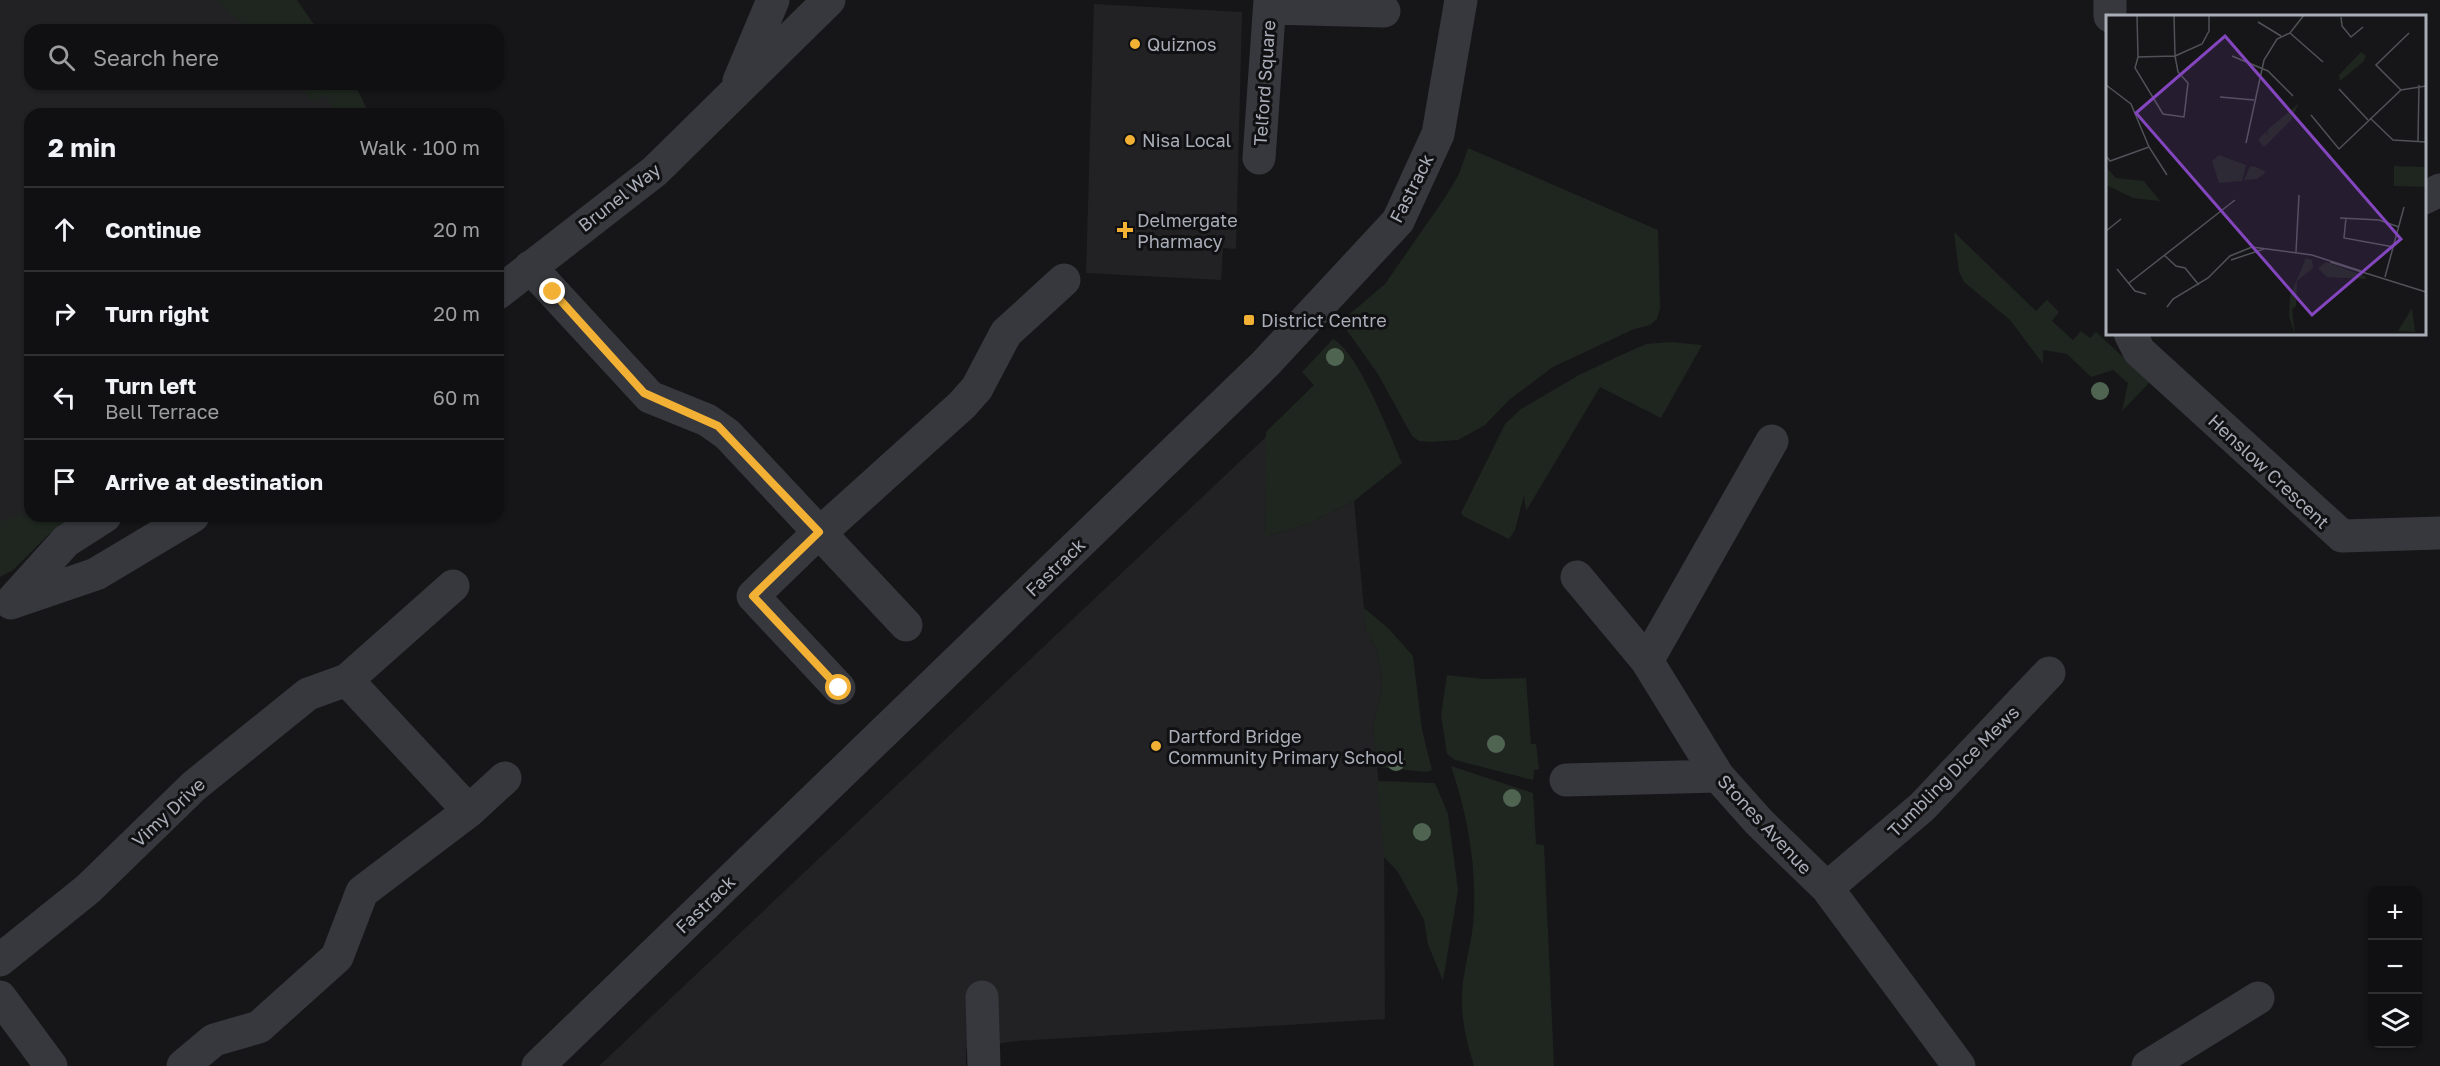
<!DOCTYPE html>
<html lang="en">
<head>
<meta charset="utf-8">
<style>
  :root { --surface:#101012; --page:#19191b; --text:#f1f3f6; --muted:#9c9d9f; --line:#303032 }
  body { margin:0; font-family:"Golos Text",sans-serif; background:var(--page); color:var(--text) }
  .controls { position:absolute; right:18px; bottom:18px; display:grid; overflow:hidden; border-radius:12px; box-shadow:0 2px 4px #0004 }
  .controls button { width:54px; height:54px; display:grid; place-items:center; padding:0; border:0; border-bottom:2px solid var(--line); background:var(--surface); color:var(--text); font:30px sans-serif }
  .stop { position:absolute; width:18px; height:18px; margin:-14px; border:4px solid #f2b134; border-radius:50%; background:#fff }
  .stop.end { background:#f2b134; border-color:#fff; box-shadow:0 2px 6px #0008 }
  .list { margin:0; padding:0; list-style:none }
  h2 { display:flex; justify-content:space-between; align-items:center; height:78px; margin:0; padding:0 24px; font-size:26px }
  h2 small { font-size:20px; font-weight:400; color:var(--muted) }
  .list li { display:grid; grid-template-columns:39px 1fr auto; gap:18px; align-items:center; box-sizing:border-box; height:84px; padding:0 24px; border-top:2px solid var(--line) }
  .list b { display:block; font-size:22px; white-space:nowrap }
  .list p { margin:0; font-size:20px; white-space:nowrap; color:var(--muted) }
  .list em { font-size:20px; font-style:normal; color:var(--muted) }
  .icon { flex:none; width:33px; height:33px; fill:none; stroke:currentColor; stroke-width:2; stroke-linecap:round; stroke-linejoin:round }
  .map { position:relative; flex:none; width:2440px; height:1066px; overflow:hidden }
  .search { position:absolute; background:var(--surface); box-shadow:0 2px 4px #0004; left:24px; top:24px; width:480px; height:66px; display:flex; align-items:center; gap:15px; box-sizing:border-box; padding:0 21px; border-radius:18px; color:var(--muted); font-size:22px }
  .panel { position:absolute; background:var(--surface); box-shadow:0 2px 4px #0004; left:24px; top:108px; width:480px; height:414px; border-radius:18px }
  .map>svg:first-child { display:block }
  .built { fill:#222225 }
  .green { fill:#1e261f }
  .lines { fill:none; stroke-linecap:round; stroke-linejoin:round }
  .minor { stroke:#37383d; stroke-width:33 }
  .tree { fill:#506452 }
  .route { stroke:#f2b134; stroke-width:8 }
  .poi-dot { fill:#f2b134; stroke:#111113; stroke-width:2 }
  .labels { text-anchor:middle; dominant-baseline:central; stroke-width:6; stroke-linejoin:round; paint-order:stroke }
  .poi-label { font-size:18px; fill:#a8adb8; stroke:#111113; text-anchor:start }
  .street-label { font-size:18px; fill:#a8adb8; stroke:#111113 }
  .inset-road { fill:none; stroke:#505258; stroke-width:1.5 }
  .view { fill:#8446be; fill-opacity:0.15; stroke:#8446be; stroke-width:3 }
  .inset-edge { fill:none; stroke:#a8adb8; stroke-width:3 }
</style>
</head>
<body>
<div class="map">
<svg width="2440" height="1066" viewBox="0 0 2440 1066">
  <rect width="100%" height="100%" fill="#161618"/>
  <path class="built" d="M 0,0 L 267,0 L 292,30 L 30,30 L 30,84 L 333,84 L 351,114 L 30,114 L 30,516 L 50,516 L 44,522 L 0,522 Z
    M 1094,4 L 1242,12 L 1236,249 L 1223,248 L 1221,280 L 1086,273 Z
    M 1267,436 L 1265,537 L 1311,523 L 1354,501 L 1366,630 L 1377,651 L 1381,671 L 1382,688 L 1373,726 L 1384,834 L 1385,1019 L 1017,1041 L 966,1048 L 966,1066 L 599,1066 Z"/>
  <path class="green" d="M 216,0 L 297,0 L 318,30 L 249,30 Z
    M 298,84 L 355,84 L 369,114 L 335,114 L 326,95 L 313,102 Z
    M 1468,148 L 1658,230 L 1660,308 L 1657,319 L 1650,325 L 1634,329 L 1553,367 L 1509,400 L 1485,425 L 1458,440 L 1431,442 L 1419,441 L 1412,436 L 1378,374 L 1343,325 L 1345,318 L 1385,284 L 1444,199 L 1459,174 Z
    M 1954,232 L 2036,311 L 2047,300 L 2059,312 L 2052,321 L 2073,340 L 2081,331 L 2090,338 L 2096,332 L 2150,382 L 2122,411 L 2128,383 L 2113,370 L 2091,377 L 2067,354 L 2043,350 L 2043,364 L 2010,320 L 1964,282 L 1959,272 Z
    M 1333,339 C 1359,353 1390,435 1402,463 L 1354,501 L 1311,523 L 1265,537 L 1266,432 L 1314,385 L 1302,372 Z
    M 1670,342 L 1702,345 L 1661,418 L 1600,387 L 1526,511 L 1524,495 L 1515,530 L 1509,539 L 1463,516 L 1461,513 L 1505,424 L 1521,409 L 1579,375 L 1619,356 L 1646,344 Z
    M 20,514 L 43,522 L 40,516 L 78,516 L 49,534 L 13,570 L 0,577 L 0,522 Z
    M 1363,607 L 1389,629 L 1413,656 L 1422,730 L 1432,770 L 1427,772 L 1377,767 L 1373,726 L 1382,688 L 1381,671 L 1377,651 L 1366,630 Z
    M 1447,675 L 1484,679 L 1526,678 L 1531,744 L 1536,744 L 1539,769 L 1534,770 L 1533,780 L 1455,760 L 1447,754 L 1441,715 Z
    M 1451,766 L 1533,793 L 1536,844 L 1544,845 L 1554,1066 L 1474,1066 C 1468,1046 1462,1024 1462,1003 C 1461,977 1470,951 1473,925 C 1478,872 1468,816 1451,766 Z
    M 1377,781 L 1435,783 L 1448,814 L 1458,890 L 1443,981 L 1428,944 L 1424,920 L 1398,872 L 1384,857 Z"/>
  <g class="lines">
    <path class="minor" d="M 1270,8 L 1384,11
      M 2110,16 L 2110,0
      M 739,81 L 773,0
      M 1259,158 L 1270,0
      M 2424,198 L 2440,190
      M 530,267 L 650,397 L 707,420 L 727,434 L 906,625
      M 498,293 L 655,171 L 829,0
      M 2130,333 L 2139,351 L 2342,536 L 2440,533
      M 819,532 L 753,596 L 839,688
      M 820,533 L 962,405 L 977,388 L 1006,333 L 1064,280
      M 1577,577 L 1647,661 L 1718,776 L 1759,822 L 1827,888 L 1959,1066
      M 11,602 L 66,541 L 105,516
      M 11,603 L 96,574 L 193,516
      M 1647,661 L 1772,441
      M 347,680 L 469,811
      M 1566,780 L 1718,776
      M 1827,888 L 1922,807 L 2049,673
      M 0,960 L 88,889 L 194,786 L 308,694 L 347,680 L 453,586
      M 0,997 L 51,1066
      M 982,997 L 984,1066
      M 183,1066 L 214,1040 L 259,1027 L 337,957 L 362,892 L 469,811 L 505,778
      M 538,1066 L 1265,364 L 1398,221 L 1438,134 L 1461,0
      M 2148,1066 L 2258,998"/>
  </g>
  <g class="tree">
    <circle cx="1335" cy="357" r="9"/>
    <circle cx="2100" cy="391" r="9"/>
    <circle cx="1496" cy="744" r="9"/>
    <circle cx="1396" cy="762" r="9"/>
    <circle cx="1512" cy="798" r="9"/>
    <circle cx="1422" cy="832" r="9"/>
  </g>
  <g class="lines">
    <path class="route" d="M 553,292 L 644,393 L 718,426 L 819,532 L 753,596 L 839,688"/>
  </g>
  <g class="poi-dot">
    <circle cx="1135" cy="44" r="6"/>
    <circle cx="1130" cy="140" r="6"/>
    <path d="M1122 221h6v6h6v6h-6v6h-6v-6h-6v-6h6z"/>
    <rect x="1243" y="314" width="12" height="12" rx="3"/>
    <circle cx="1156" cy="746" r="6"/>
  </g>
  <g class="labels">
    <g class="poi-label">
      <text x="1147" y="44">Quiznos</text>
      <text x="1142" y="140">Nisa Local</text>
      <text x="1137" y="220">Delmergate<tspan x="1137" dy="21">Pharmacy</tspan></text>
      <text x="1261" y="320">District Centre</text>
      <text x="1168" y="736">Dartford Bridge<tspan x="1168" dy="21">Community Primary School</tspan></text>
    </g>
    <g class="street-label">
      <text transform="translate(1264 83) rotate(-86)">Telford Square</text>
      <text transform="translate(1411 188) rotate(-63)">Fastrack</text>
      <text transform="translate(619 197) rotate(-38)">Brunel Way</text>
      <text transform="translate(2269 471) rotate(43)">Henslow Crescent</text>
      <text transform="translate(1055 567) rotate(-44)">Fastrack</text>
      <text transform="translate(1953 771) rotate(-45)">Tumbling Dice Mews</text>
      <text transform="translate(168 812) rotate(-43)">Vimy Drive</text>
      <text transform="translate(1765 824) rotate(47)">Stones Avenue</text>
      <text transform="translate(705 904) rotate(-44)">Fastrack</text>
    </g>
  </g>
  <g transform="translate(2106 15)">
    <rect width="320" height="320" fill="#161618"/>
    <path d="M 255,37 L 260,41 L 257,47 L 234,66 L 233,60 ZM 193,88 L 185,105 L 158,132 L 152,125 L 160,117 L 164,123 L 161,116 L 165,112 ZM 113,140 L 140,150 L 136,166 L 113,168 L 106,146 ZM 144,151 L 150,152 L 160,157 L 151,164 L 138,165 ZM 288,151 L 319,152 L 319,172 L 288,171 ZM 0,152 L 10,163 L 38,166 L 54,186 L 27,183 L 0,170 ZM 200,243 L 206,245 L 207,253 L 191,266 L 190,291 L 186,294 L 189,319 L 183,302 L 184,281 ZM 220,247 L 259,261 L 260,264 L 221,262 L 212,253 ZM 306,293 L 309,317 L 292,316 Z" fill="#1e261f"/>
    <path class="inset-road" d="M 31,0 L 32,42M 68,0 L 69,41 L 96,29 L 103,16 L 103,0M 196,0 L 240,0M 235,2 L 236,11 L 245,22 L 257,12M 152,7 L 175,21M 184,18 L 217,47M 69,41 L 72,57 L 82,68 L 78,102 L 57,99 L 29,53 L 32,42 ZM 126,41 L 162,56 L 187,81M 0,70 L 25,89 L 43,132 L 61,160M 233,74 L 262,105M 295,75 L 270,50 L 303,18M 114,82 L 148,85M 205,100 L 233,134 L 295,75 L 320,71M 264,103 L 287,125 L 320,127M 312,126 L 313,70M 140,128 L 158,45 L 171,24 L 184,18 L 198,0M 0,141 L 4,146 L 43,132M 234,203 L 273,205 L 293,212M 240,203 L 238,223 L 288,232M 0,216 L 15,204M 190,237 L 193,180M 58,240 L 70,251 L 79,253 L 93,270M 125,245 L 158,234M 224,247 L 320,277M 11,254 L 29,276 L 40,279M 279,262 L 298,192M 23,268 L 129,185M 61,292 L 67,284 L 102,263 L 124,241 L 146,232 L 206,240 L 255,256"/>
    <path class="view" d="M 119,21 L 295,224 L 206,300 L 30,98 Z"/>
    <rect width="320" height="320" class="inset-edge"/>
  </g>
</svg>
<div class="controls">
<button>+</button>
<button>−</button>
<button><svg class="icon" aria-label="layers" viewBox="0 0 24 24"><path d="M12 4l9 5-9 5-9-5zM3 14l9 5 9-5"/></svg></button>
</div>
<div class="stop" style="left:839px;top:688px"></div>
<div class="stop end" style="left:553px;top:292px"></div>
<div class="search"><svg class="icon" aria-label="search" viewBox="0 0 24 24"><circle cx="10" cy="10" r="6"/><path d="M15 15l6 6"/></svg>Search here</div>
<section class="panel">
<h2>2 min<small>Walk · 100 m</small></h2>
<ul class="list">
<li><svg class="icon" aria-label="ahead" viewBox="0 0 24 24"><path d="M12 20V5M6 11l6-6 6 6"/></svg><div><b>Continue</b></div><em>20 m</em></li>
<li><svg class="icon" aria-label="right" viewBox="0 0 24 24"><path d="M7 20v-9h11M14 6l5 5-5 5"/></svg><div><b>Turn right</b></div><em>20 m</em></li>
<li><svg class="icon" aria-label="left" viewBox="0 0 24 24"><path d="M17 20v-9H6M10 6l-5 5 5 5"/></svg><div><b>Turn left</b><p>Bell Terrace</p></div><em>60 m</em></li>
<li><svg class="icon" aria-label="arrive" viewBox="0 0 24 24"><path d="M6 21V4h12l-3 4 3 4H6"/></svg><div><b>Arrive at destination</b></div></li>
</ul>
</section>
</div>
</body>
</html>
